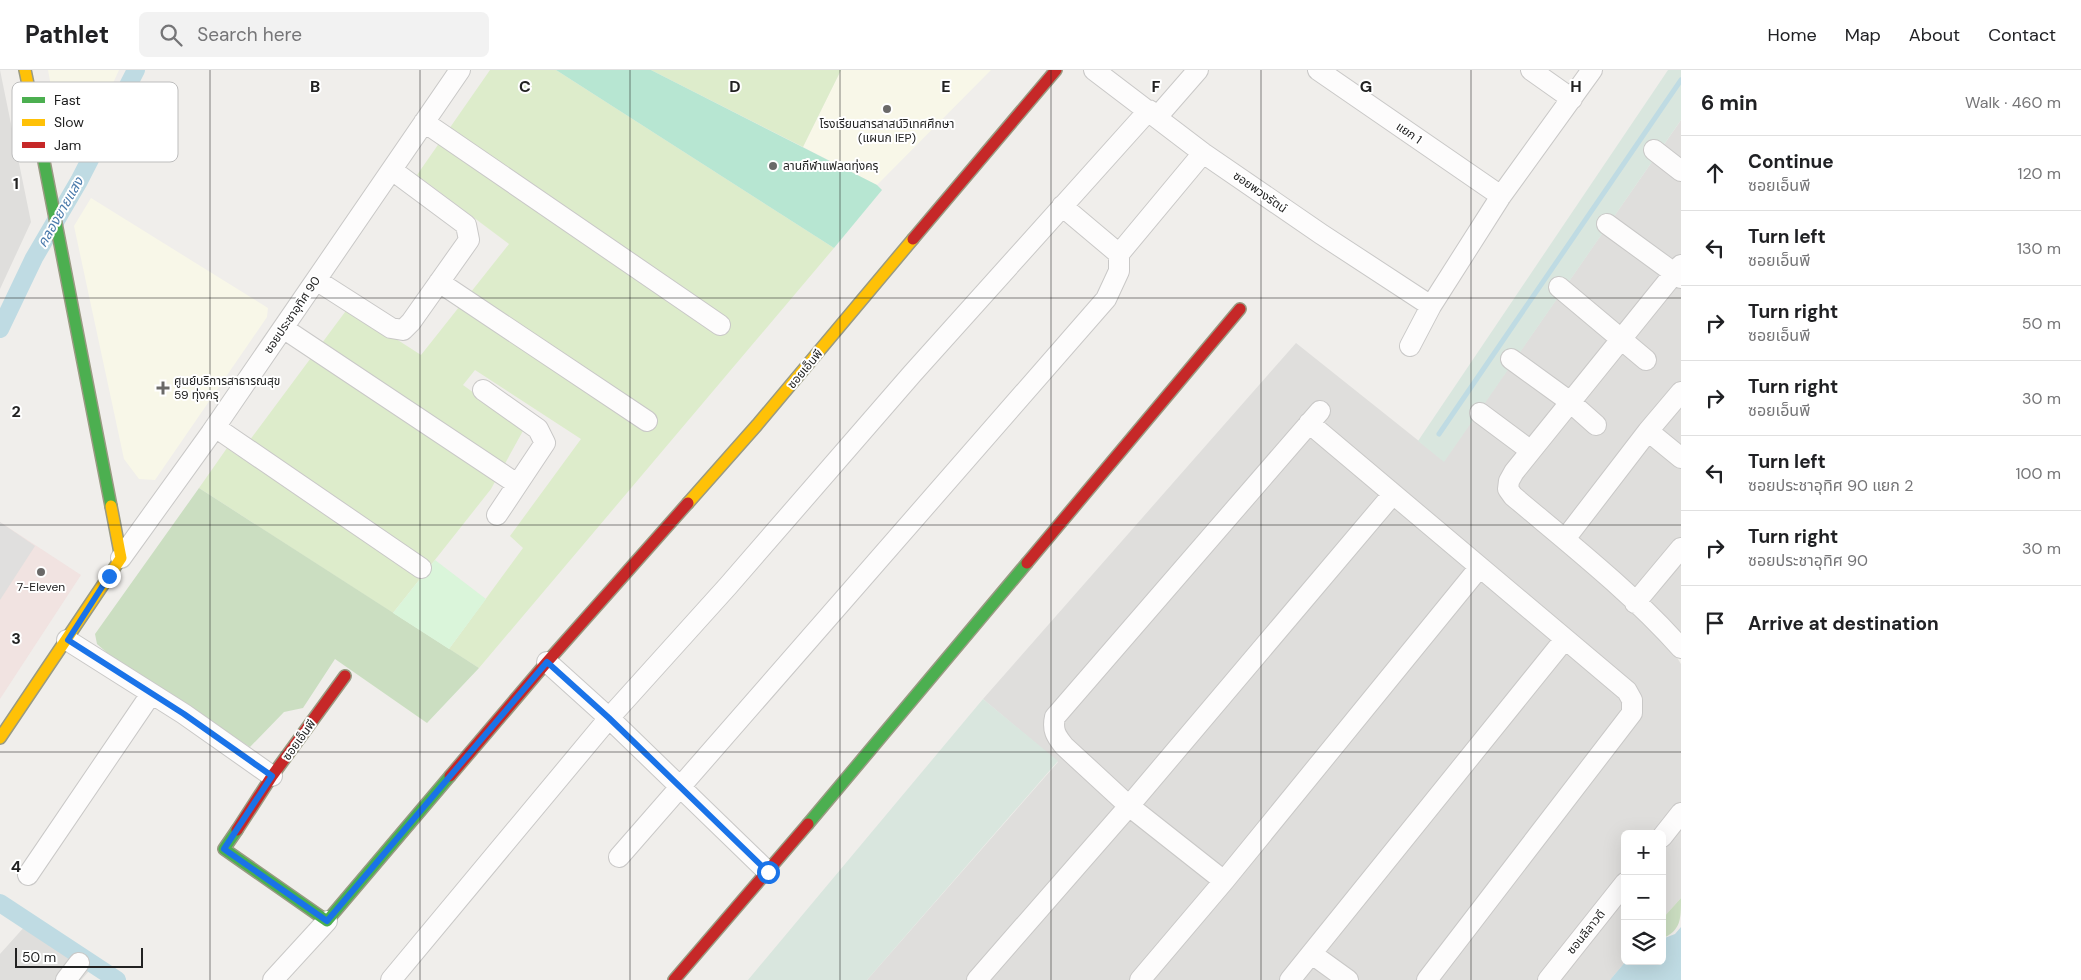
<!DOCTYPE html>
<html lang="en">
<head>
<meta charset="utf-8">
<style>
  :root { --surface:#fff; --page:#f2f2f2; --text:#202124; --muted:#757577; --line:#e0e0e0 }
  body { margin:0; font-family:"DM Sans","Noto Sans Thai",sans-serif; background:var(--page); color:var(--text) }
  .controls { position:absolute; right:15px; bottom:15px; display:grid; overflow:hidden; border-radius:8px; box-shadow:0 5px 20px #0002 }
  .controls button { width:45px; height:45px; display:grid; place-items:center; padding:0; border:0; border-bottom:1px solid var(--line); background:var(--surface); color:var(--text); font:25px sans-serif }
  .scale { position:absolute; left:15px; bottom:12px; width:128px; box-sizing:border-box; padding-left:5px; border:2px solid #222; border-top:0; font-size:14px; line-height:18px; white-space:nowrap; color:#222; -webkit-text-stroke:4px #fff; paint-order:stroke }
  .stop { position:absolute; width:15px; height:15px; margin:-11px; border:4px solid #1a73e8; border-radius:50%; background:#fff }
  .stop.end { background:#1a73e8; border-color:#fff; box-shadow:0 1px 5px #0008 }
  .list { margin:0; padding:0; list-style:none }
  h2 { display:flex; justify-content:space-between; align-items:center; height:65px; margin:0; padding:0 20px; font-size:21px }
  h2 small { font-size:16px; font-weight:400; color:var(--muted) }
  .list li { display:grid; grid-template-columns:32px 1fr auto; gap:15px; align-items:center; box-sizing:border-box; height:75px; padding:0 20px; border-top:1px solid var(--line) }
  .list b { display:block; font-size:19px; white-space:nowrap }
  .list p { margin:0; font-size:16px; white-space:nowrap; color:var(--muted) }
  .list em { font-size:16px; font-style:normal; color:var(--muted) }
  .icon { flex:none; width:28px; height:28px; fill:none; stroke:currentColor; stroke-width:2; stroke-linecap:round; stroke-linejoin:round }
  .map { position:relative; flex:none; width:1681px; height:910px; overflow:hidden }
  header { display:flex; align-items:center; gap:30px; box-sizing:border-box; height:70px; padding:0 25px; background:var(--surface); border-bottom:1px solid var(--line) }
  header strong { font-size:24px }
  nav { display:flex; gap:28px; margin-inline-start:auto; font-size:18px }
  .search { width:350px; height:45px; background:var(--page); display:flex; align-items:center; gap:12px; box-sizing:border-box; padding:0 18px; border-radius:8px; color:var(--muted); font-size:19px }
  main { display:flex }
  aside { flex:1; background:var(--surface) }
  .map>svg:first-child { display:block }
  .residential { fill:#dfdedc }
  .commercial { fill:#f1e3e1 }
  .education { fill:#f8f7e8 }
  .grass { fill:#ddeccb }
  .forest { fill:#cbdec1 }
  .wetland { fill:#d9e6de }
  .park { fill:#daf5da }
  .pitch { fill:#b7e6d2 }
  .parking { fill:#e0dfde }
  .water { fill:#bfdbe3 }
  .lines { fill:none; stroke-linecap:round; stroke-linejoin:round }
  .stream { stroke:#bfdbe3; stroke-width:5 }
  .canal { stroke:#bfdbe3; stroke-width:18 }
  .street-casing { stroke:#c9c8c7; stroke-width:22 }
  .fast-casing { stroke:#999a82; stroke-width:14 }
  .slow-casing { stroke:#999a82; stroke-width:14 }
  .jam-casing { stroke:#999a82; stroke-width:14 }
  .street { stroke:#fdfcfc; stroke-width:20 }
  .fast { stroke:#4caf50; stroke-width:11 }
  .slow { stroke:#ffc107; stroke-width:11 }
  .jam { stroke:#c62828; stroke-width:11 }
  .route { stroke:#1a73e8; stroke-width:6 }
  .grid { fill:none; stroke:#222; stroke-width:1; stroke-opacity:0.55 }
  .poi-dot { fill:#6a6968; stroke:#fff; stroke-width:2 }
  .labels { text-anchor:middle; dominant-baseline:central; stroke-width:4; stroke-linejoin:round; paint-order:stroke }
  .poi-label { font-size:12px; fill:#222; stroke:#fff }
  .street-label { font-size:12px; fill:#222; stroke:#fff }
  .water-label { font-size:14px; font-style:italic; fill:#4a7aab; stroke:#fff }
  .key { fill:#fff; stroke:#bdbdbd; stroke-width:1 }
  .key-label { font-size:14px; fill:#222 }
  .grid-label { font-size:16px; text-anchor:middle; font-weight:bold; fill:#222; stroke:#fff; stroke-width:4; stroke-linejoin:round; paint-order:stroke }
</style>
</head>
<body>
<header>
<strong>Pathlet</strong>
<div class="search"><svg class="icon" aria-label="search" viewBox="0 0 24 24"><circle cx="10" cy="10" r="6"/><path d="M15 15l6 6"/></svg>Search here</div>
<nav><a>Home</a><a>Map</a><a>About</a><a>Contact</a></nav>
</header>
<main>
<div class="map">
<svg width="1681" height="910" viewBox="0 0 1681 910">
  <rect width="100%" height="100%" fill="#f0eeeb"/>
  <path class="residential" d="M 0,0 L 31,152 L 0,219 Z
    M 1681,50 L 1681,560 L 1673,581 L 1681,594 L 1681,828 L 1662,849 L 1662,764 L 1625,764 L 1626,891 L 1610,910 L 867,910 L 1058,692 L 983,629 L 1296,273 L 1444,391 Z
    M 26,855 L 91,899 L 81,910 L 0,910 L 0,884 Z"/>
  <path class="commercial" d="M 0,452 L 81,505 L 0,629 Z"/>
  <path class="education" d="M 48,0 L 119,0 L 99,44 L 58,53 Z
    M 841,0 L 991,0 L 877,115 L 803,77 Z
    M 91,128 L 268,238 L 267,247 L 155,410 L 139,409 L 124,389 L 74,156 Z"/>
  <path class="grass" d="M 490,0 L 556,0 L 834,178 L 479,598 L 449,579 L 523,478 L 510,466 L 581,369 L 475,300 L 463,315 L 524,359 L 491,419 L 393,543 L 199,418 L 227,378 L 238,386 L 348,238 L 421,285 L 509,174 L 417,105 Z
    M 651,0 L 841,0 L 803,77 Z"/>
  <path class="forest" d="M 199,418 L 479,598 L 427,653 L 335,589 L 303,638 L 284,642 L 250,677 L 114,589 L 97,574 L 95,564 Z
    M 1681,828 C 1681,850 1681,860 1662,869 L 1662,849 Z"/>
  <path class="wetland" d="M 1668,0 L 1681,0 L 1681,50 L 1444,392 L 1418,371 Z
    M 983,629 L 1058,691 L 867,910 L 748,910 Z"/>
  <path class="park" d="M 435,490 L 486,529 L 449,579 L 393,543 Z"/>
  <path class="pitch" d="M 556,0 L 651,0 L 877,115 L 882,120 L 834,178 Z"/>
  <path class="parking" d="M 0,452 L 35,476 L 0,530 Z"/>
  <path class="water" d="M 1681,857 L 1681,910 L 1610,910 L 1626,891 L 1662,891 L 1662,869 L 1675,864 Z"/>
  <g class="lines">
    <path class="stream" d="M 1439,364 L 1681,10"/>
    <path class="canal" d="M 0,259 L 34,188 L 79,111 L 136,0
      M 0,833 L 117,910"/>
    <g class="street-casing">
      <path id="street" d="M 1094,0 L 1203,83 L 1321,164 L 1431,236
        M 1318,0 L 1501,126
        M 1531,0 L 1572,29
        M 1157,47 L 1198,0
        M 424,52 L 720,255
        M 1654,80 L 1681,101
        M 1062,136 L 1119,184 L 1203,83
        M 1607,154 L 1681,208
        M 1681,195 L 1514,402 L 1509,411 L 1508,419 L 1513,426 C 1570,474 1631,522 1681,578
        M 316,210 L 391,258 L 403,260 L 411,252 L 469,170 L 466,155 L 392,100
        M 439,212 L 647,351
        M 1559,217 L 1646,290
        M 283,258 L 517,414
        M 1410,276 L 1431,236 L 1501,126 L 1592,0
        M 1511,289 L 1569,331 L 1596,355
        M 483,320 L 538,359 L 545,373 L 497,445
        M 1480,343 L 1531,381
        M 1309,353 L 1627,621 L 1632,630 L 1632,643 L 1427,910
        M 215,357 L 421,498
        M 1648,361 L 1681,388
        M 1565,469 L 1648,361 L 1681,322
        M 121,488 L 211,363 L 460,0
        M 1635,533 L 1681,478
        M 67,570 L 184,644 L 272,706
        M 547,592 L 609,648 L 768,802
        M 1662,767 L 1681,743
        M 619,787 L 1106,229 L 1119,201 L 1119,184
        M 28,805 L 151,624
        M 1224,811 L 1129,736 L 1064,676 C 1056,666 1052,660 1055,647 L 1320,341
        M 1312,884 L 1348,910
        M 66,910 L 79,893
        M 273,910 L 327,851
        M 391,910 L 609,648 L 728,516 L 912,304 L 1149,40
        M 977,910 L 1129,736 L 1393,424
        M 1140,910 L 1224,811 L 1479,498
        M 1290,910 L 1565,569
        M 1548,910 L 1625,813"/>
    </g>
    <g class="fast-casing">
      <path id="fast" d="M 41,76 L 111,436
        M 808,754 L 1027,493
        M 237,760 L 224,779 L 327,851 L 450,706"/>
    </g>
    <g class="slow-casing">
      <path id="slow" d="M 25,0 L 41,76
        M 688,433 L 757,355 L 913,169
        M 0,668 L 121,488 L 111,436"/>
    </g>
    <g class="jam-casing">
      <path id="jam" d="M 913,169 L 1056,0
        M 1027,493 L 1240,239
        M 450,706 L 547,592 L 688,433
        M 237,760 L 272,706 L 345,606
        M 674,910 L 808,754"/>
    </g>
    <use href="#street" class="street"/>
    <use href="#fast" class="fast"/>
    <use href="#slow" class="slow"/>
    <use href="#jam" class="jam"/>
  </g>
  <g class="lines">
    <path class="route" d="M 109,506 L 68,570 L 184,644 L 272,706 L 224,779 L 327,851 L 547,592 L 609,648 L 768,802"/>
  </g>
  <path class="grid" d="M 210,0 L 210,910M 420,0 L 420,910M 630,0 L 630,910M 840,0 L 840,910M 1051,0 L 1051,910M 1261,0 L 1261,910M 1471,0 L 1471,910M 0,228 L 1681,228M 0,455 L 1681,455M 0,682 L 1681,682"/>
  <g class="poi-dot">
    <circle cx="887" cy="39" r="5"/>
    <circle cx="773" cy="96" r="5"/>
    <path d="M160.5 310.5h5v5h5v5h-5v5h-5v-5h-5v-5h5z"/>
    <circle cx="41" cy="502" r="5"/>
  </g>
  <g class="labels">
    <g class="poi-label">
      <text x="887" y="54">โรงเรียนสารสาสน์วิเทศศึกษา<tspan x="887" dy="14">(แผนก IEP)</tspan></text>
      <text x="783" y="96" text-anchor="start">ลานกีฬาแฟลตทุ่งครุ</text>
      <text x="174" y="311" text-anchor="start">ศูนย์บริการสาธารณสุข<tspan x="174" dy="14">59 ทุ่งครุ</tspan></text>
      <text x="41" y="517">7-Eleven</text>
    </g>
    <g class="street-label">
      <text transform="translate(1409 63) rotate(35)">แยก 1</text>
      <text transform="translate(1260 122) rotate(35)">ซอยพวงรัตน์</text>
      <text transform="translate(292 245) rotate(-56)">ซอยประชาอุทิศ 90</text>
      <text transform="translate(805 299) rotate(-50)">ซอยเอ็นพี</text>
      <text transform="translate(299 670) rotate(-54)">ซอยเอ็นพี</text>
      <text transform="translate(1586 862) rotate(-51)">ซอนลีลาวดี</text>
    </g>
    <g class="water-label">
      <text transform="translate(60 142) rotate(-60)">คลองยายแสง</text>
    </g>
  </g>
  <rect x="12" y="12" width="166" height="80" rx="8" class="key"/>
  <rect x="22" y="27" width="23" height="6" fill="#4caf50"/>
  <rect x="22" y="49" width="23" height="7" fill="#ffc107"/>
  <rect x="22" y="72" width="23" height="6" fill="#c62828"/>
  <g class="key-label">
    <text x="54" y="35">Fast</text>
    <text x="54" y="57">Slow</text>
    <text x="54" y="80">Jam</text>
  </g>
  <g class="grid-label">
    <text x="315" y="22">B</text>
    <text x="525" y="22">C</text>
    <text x="735" y="22">D</text>
    <text x="946" y="22">E</text>
    <text x="1156" y="22">F</text>
    <text x="1366" y="22">G</text>
    <text x="1576" y="22">H</text>
    <text x="16" y="119">1</text>
    <text x="16" y="347">2</text>
    <text x="16" y="574">3</text>
    <text x="16" y="802">4</text>
  </g>
</svg>
<div class="controls">
<button>+</button>
<button>−</button>
<button><svg class="icon" aria-label="layers" viewBox="0 0 24 24"><path d="M12 4l9 5-9 5-9-5zM3 14l9 5 9-5"/></svg></button>
</div>
<div class="scale">50 m</div>
<div class="stop" style="left:768px;top:802px"></div>
<div class="stop end" style="left:109px;top:506px"></div>
</div>
<aside>
<h2>6 min<small>Walk · 460 m</small></h2>
<ul class="list">
<li><svg class="icon" aria-label="ahead" viewBox="0 0 24 24"><path d="M12 20V5M6 11l6-6 6 6"/></svg><div><b>Continue</b><p>ซอยเอ็นพี</p></div><em>120 m</em></li>
<li><svg class="icon" aria-label="left" viewBox="0 0 24 24"><path d="M17 20v-9H6M10 6l-5 5 5 5"/></svg><div><b>Turn left</b><p>ซอยเอ็นพี</p></div><em>130 m</em></li>
<li><svg class="icon" aria-label="right" viewBox="0 0 24 24"><path d="M7 20v-9h11M14 6l5 5-5 5"/></svg><div><b>Turn right</b><p>ซอยเอ็นพี</p></div><em>50 m</em></li>
<li><svg class="icon" aria-label="right" viewBox="0 0 24 24"><path d="M7 20v-9h11M14 6l5 5-5 5"/></svg><div><b>Turn right</b><p>ซอยเอ็นพี</p></div><em>30 m</em></li>
<li><svg class="icon" aria-label="left" viewBox="0 0 24 24"><path d="M17 20v-9H6M10 6l-5 5 5 5"/></svg><div><b>Turn left</b><p>ซอยประชาอุทิศ 90 แยก 2</p></div><em>100 m</em></li>
<li><svg class="icon" aria-label="right" viewBox="0 0 24 24"><path d="M7 20v-9h11M14 6l5 5-5 5"/></svg><div><b>Turn right</b><p>ซอยประชาอุทิศ 90</p></div><em>30 m</em></li>
<li><svg class="icon" aria-label="arrive" viewBox="0 0 24 24"><path d="M6 21V4h12l-3 4 3 4H6"/></svg><div><b>Arrive at destination</b></div></li>
</ul>
</aside>
</main>
</body>
</html>
